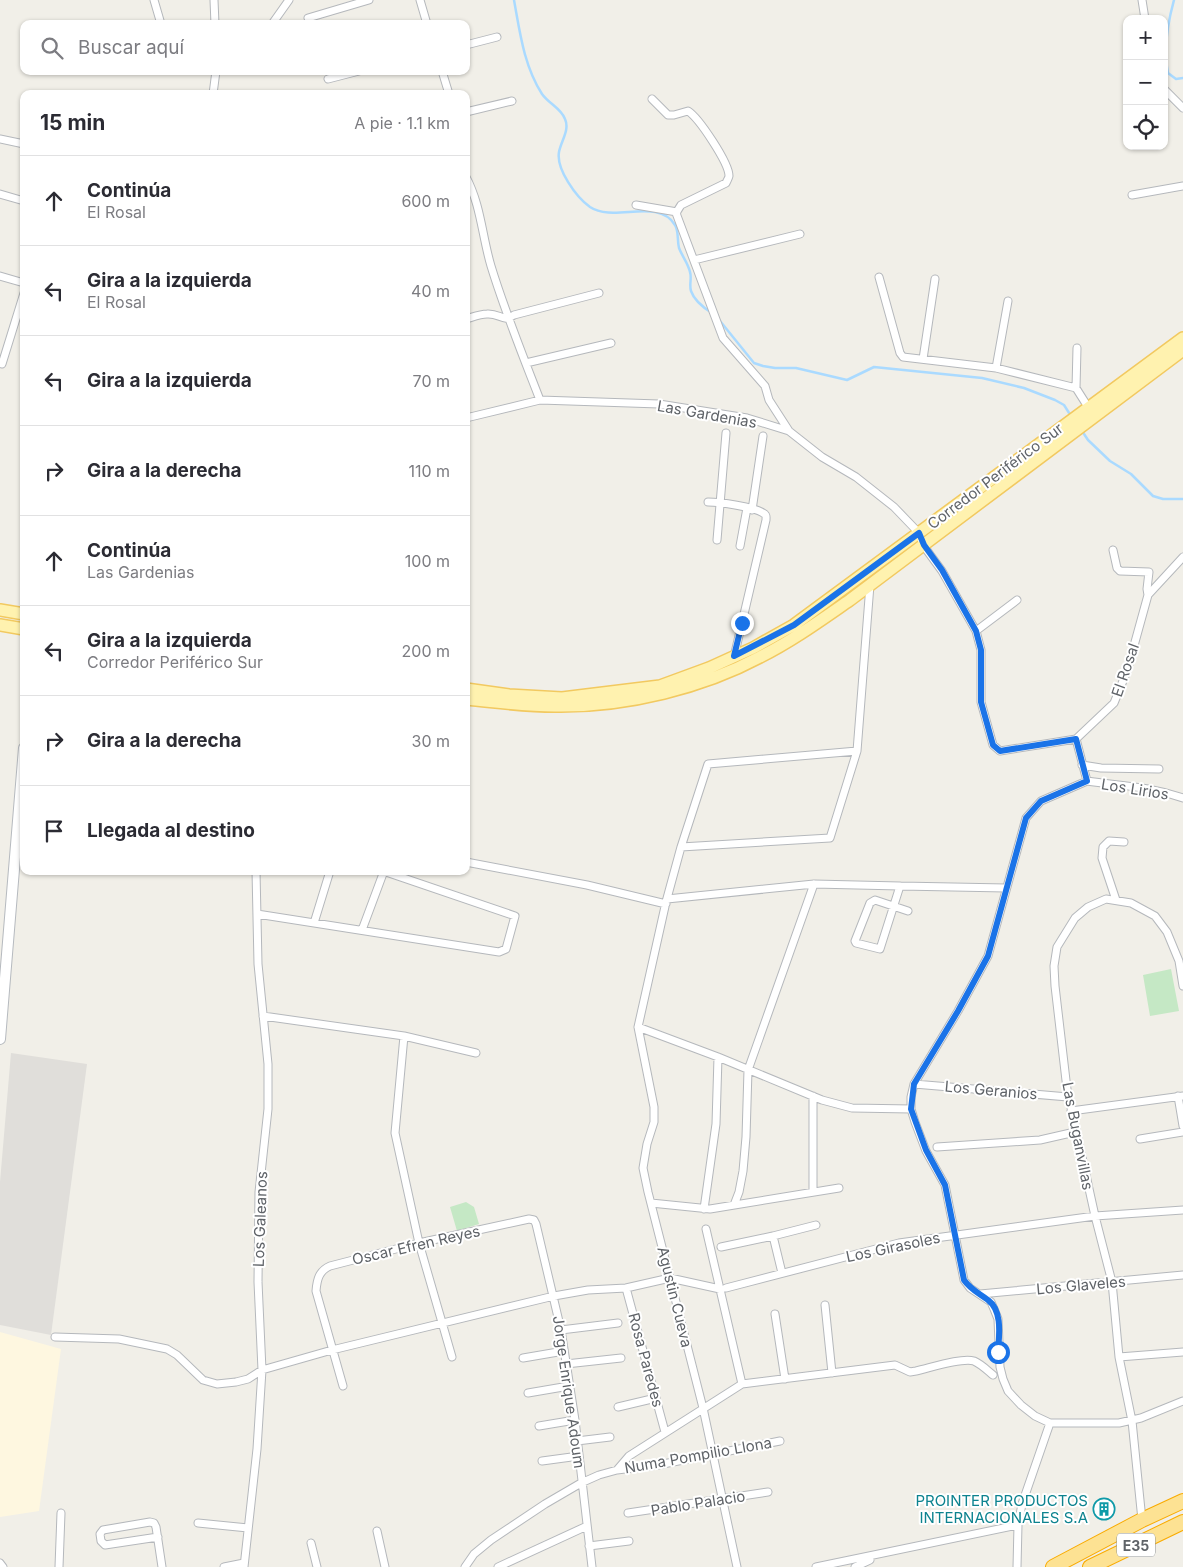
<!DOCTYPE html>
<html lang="es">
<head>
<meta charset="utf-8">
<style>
  :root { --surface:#fff; --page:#f7f7f7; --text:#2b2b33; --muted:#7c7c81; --line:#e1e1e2 }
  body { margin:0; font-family:Inter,sans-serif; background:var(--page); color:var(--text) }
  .controls { position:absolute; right:15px; top:15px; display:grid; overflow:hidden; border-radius:10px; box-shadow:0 1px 4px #0004 }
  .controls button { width:45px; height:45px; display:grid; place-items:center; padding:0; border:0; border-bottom:1px solid var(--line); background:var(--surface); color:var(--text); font:25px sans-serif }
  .stop { position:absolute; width:15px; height:15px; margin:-11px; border:4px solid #1a73e8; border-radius:50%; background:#fff }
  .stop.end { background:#1a73e8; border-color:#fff; box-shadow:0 1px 5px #0008 }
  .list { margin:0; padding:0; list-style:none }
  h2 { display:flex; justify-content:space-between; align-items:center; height:65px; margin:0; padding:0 20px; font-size:21px }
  h2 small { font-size:16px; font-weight:400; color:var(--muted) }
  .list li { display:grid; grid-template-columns:32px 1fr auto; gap:15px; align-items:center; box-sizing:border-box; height:90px; padding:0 20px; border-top:1px solid var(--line) }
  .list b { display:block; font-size:19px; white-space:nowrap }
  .list p { margin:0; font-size:16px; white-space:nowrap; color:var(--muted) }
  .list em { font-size:16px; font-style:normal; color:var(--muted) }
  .icon { flex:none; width:28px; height:28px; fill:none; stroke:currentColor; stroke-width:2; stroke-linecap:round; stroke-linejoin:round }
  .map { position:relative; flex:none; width:1183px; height:1567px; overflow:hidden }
  .search { position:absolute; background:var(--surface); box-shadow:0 1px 4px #0004; left:20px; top:20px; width:450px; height:55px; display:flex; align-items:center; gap:12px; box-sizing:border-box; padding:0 18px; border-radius:10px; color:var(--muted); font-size:19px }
  .panel { position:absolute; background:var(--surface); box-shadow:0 1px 4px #0004; left:20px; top:90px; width:450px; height:785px; border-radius:10px }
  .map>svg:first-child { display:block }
  .commercial { fill:#fef7e0 }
  .industrial { fill:#e0deda }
  .green { fill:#c5e8c5 }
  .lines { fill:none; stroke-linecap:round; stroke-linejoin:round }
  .stream { stroke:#aadaff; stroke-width:2.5 }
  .street-casing { stroke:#b5b8bc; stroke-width:9 }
  .secondary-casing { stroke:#b6babf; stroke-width:12 }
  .primary-casing { stroke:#f2c960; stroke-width:14 }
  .highway-casing { stroke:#f9ab00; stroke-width:16 }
  .street { stroke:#fff; stroke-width:7 }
  .secondary { stroke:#fff; stroke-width:10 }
  .primary { stroke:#fff2af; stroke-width:11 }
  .highway { stroke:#fde293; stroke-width:14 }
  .route { stroke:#1a73e8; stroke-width:6 }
  .labels { text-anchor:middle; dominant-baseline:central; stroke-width:4; stroke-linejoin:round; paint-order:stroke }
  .shield { fill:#fff; stroke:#8f9295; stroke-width:1 }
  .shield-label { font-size:14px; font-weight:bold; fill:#5f6368 }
  .street-label { font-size:15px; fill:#5f6368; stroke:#fff }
  .culture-label { font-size:15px; fill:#0d838f; stroke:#fff; text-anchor:end }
</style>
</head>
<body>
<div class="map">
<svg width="1183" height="1567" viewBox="0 0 1183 1567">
  <rect width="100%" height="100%" fill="#f1efe8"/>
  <path class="commercial" d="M 0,1332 L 61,1349 L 39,1511 L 0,1517 Z"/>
  <path class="industrial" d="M 11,1053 L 87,1064 L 51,1335 L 0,1325 L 0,1182 Z"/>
  <path class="green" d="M 1171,969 L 1179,1011 L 1150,1016 L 1143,975 Z
    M 466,1202 L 474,1207 L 479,1224 L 457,1231 L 450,1207 Z"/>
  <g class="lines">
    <path class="stream" d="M 514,0 C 520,33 524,66 542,94 C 549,104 561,108 565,119 C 570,130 561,141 559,152 C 556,169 576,197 590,207 C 614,223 658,197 675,225 C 679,232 677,240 679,248 C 682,256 688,263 690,272 C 692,278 689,285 691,291 C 694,300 704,308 712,313
      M 1174,0 C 1168,22 1163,51 1168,73 L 1176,79 L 1183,78
      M 716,316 L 754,363 L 763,366 L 775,368 L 796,368 L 847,380 L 874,367 L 982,378 L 1024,388 L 1055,400 L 1064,405 L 1071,416
      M 1082,431 L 1088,440 L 1110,461 L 1131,474 L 1153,496 L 1163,499 L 1183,499"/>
    <g class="street-casing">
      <path id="street" d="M 154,0 L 161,24
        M 214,0 L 215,24
        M 420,0 L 427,24
        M 1142,0 L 1145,19
        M 308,18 L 369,0
        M 272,24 L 289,0
        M 466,45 L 497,37
        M 442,71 L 449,94
        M 328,79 L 359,71
        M 1164,89 L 1183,108
        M 213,94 L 216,71
        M 652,99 L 668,115 L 674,115 L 688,111 C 699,118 729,163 729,176 C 729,177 727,181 726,183 L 681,205 L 676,213 L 723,338 L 765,386 L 769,400 L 789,431
        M 466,112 L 512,101
        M 0,139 L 24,144
        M 466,177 C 481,205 482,236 491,266 C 505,312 523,356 540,400
        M 0,194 L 24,201
        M 1132,195 L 1183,186
        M 636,205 L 677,212
        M 694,260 L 800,234
        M 0,276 L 24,283
        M 879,277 L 900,353 L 903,357 L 996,368 L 1076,388 L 1088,407
        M 466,319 C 473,317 480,314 487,314 C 500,313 503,323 514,315 L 599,293
        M 923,359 L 935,279
        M 526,363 L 611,343
        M 2,364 L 24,293
        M 996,368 L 1008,301
        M 1076,388 L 1077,348
        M 466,418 L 540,400 L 659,404 L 747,418 L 789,431 L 822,457 L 856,477 L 894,507 L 919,533 L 923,545 L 942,571 L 976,631 L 981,650 L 981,702 L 993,745 L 1000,751 L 1076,739
        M 708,502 C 719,502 755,507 763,513 C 767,515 766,516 766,520 L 734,657
        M 752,510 L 763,436
        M 717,540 L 726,433
        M 740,546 L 747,508
        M 1113,550 L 1117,568 L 1120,571 L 1149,572 L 1147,589 L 1148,595
        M 1183,557 L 1148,595 L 1127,671 L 1114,703 L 1076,739 L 1087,781 L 1041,801 L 1026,818 L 988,956 L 958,1011 L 914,1084 L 911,1097 L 911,1109 L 915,1122 L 926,1151 L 945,1185 L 964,1280 L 970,1288 L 991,1302 L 994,1309 L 998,1319 L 1000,1367 L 1003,1379 L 1008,1391 L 1021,1405 L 1035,1416 L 1050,1423 L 1119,1423 L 1141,1418 L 1183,1401
        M 976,631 L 1017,600
        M 1082,765 L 1101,768 L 1159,769
        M 1087,781 C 1121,786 1149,786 1183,798
        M 681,847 L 708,764 L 857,751
        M 466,862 L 587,885 L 666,904
        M 667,899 L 814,884 L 900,886
        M 1116,900 L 1102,858 L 1103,847 L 1109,841 L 1124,842
        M 908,911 L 875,900 L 870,903 L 855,941 L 856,943 L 880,949 L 900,886 L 1006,888
        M 257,914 L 499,952 L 506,949 L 515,916 L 383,871
        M 314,923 L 330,871
        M 362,930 L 384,871
        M 263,1016 L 404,1036 L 476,1053
        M 638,1027 L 718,1057 L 822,1100 L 852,1108 L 911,1109
        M 404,1036 L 395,1133 L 419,1243 L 452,1357
        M 914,1084 L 1068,1097
        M 1178,1096 L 1183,1126
        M 1071,1111 L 1183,1096
        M 1140,1139 L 1183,1132
        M 937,1147 L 1040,1140 L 1075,1132
        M 813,1192 L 813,1096
        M 651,1203 L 710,1209 L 839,1188
        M 734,1205 L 739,1192 L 743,1171 L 746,1137 L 748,1070 L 814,884
        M 704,1209 L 716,1124 L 718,1057
        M 706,1229 L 742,1384
        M 773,1236 L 816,1225
        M 721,1247 L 773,1236 L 782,1273
        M 626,1288 L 665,1432
        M 726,1288 L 899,1243 L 1095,1216 L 1183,1210
        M 980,1294 L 1183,1275
        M 825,1305 L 832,1373
        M 775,1314 L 785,1379
        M 561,1330 L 618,1323
        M 55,1337 L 119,1339 L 167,1349 L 177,1355 L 203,1380 L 217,1384 L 236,1382 L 248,1379 L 262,1370 L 332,1350 L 554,1296 L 588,1290 L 626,1288 L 670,1278 L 720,1289
        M 1119,1357 L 1183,1352
        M 523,1358 L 564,1351
        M 566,1364 L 621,1358
        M 343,1386 L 316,1291 C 317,1279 319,1271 330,1266 L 419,1243 L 529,1219 L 534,1220 L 536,1224 L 561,1330 L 575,1420 L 592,1567
        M 528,1393 L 569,1386
        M 618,1407 L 656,1398
        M 539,1426 L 575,1420
        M 577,1441 L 610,1437
        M 542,1461 L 579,1456
        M 617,1470 L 658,1465 L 780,1441
        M 628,1513 L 768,1492
        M 1142,1520 L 1132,1421 L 1119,1357 L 1112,1282 L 1095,1216 L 1067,1089 L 1055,986 L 1054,966 L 1057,947 L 1075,918 L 1088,907 L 1106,899 L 1131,903 L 1155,916 L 1167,932 L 1179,961 L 1183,986
        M 198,1523 L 248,1528
        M 377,1531 L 385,1567
        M 158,1537 L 105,1545 L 101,1541 L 100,1534 L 103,1530 L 150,1522 L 154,1523 L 156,1527 L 162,1567
        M 311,1543 L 317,1567
        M 589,1546 L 629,1541
        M 0,1563 L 3,1567
        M 59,1567 L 61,1513
        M 224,1567 L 244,1563
        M 244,1567 L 257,1449 L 262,1370 L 258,1282 L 259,1192 L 268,1109 L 268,1064 L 258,964 L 256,871
        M 465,1567 L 474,1554 L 491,1540 L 545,1504 L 581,1483 L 599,1475 L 617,1470 L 629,1456 L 742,1384 L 895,1365 L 910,1372 L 916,1371 C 930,1368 962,1357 974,1361 C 981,1364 987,1370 993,1375
        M 498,1567 L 587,1526
        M 737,1567 L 703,1408 L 648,1192 L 643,1168 L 647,1144 L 654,1122 L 654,1107 L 638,1027 L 666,902 L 681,847 L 830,838 L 857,751 L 870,585
        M 816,1567 L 1018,1525
        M 855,1567 L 870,1560
        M 1017,1567 L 1018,1525 L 1022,1504 L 1050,1423"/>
    </g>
    <g class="secondary-casing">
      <path id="secondary" d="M 0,1039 L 24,748"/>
    </g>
    <g class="primary-casing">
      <path id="primary" d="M 0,610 L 24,614
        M 0,625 L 24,629
        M 466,689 L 509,695 L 562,698 L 660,686 L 709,668 L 753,648 L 794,625 L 1183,338
        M 466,699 C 498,702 530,707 561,706 C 627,706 702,688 760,657 C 792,641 821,620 850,600 L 1183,350"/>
    </g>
    <g class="highway-casing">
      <path id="highway" d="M 1053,1567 L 1142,1520 L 1183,1501
        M 1090,1567 L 1183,1522"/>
    </g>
    <use href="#street" class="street"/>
    <use href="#secondary" class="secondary"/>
    <use href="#primary" class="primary"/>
    <use href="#highway" class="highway"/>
  </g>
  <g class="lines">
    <path class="route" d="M 742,623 L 734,656 L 794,625 L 919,533 L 924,545 L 942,570 L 976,631 L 981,650 L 981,702 L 993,745 L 1000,751 L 1076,739 L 1087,781 L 1041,801 L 1026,818 L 988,956 L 958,1011 L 914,1084 L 911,1109 L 926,1150 L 945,1185 L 964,1280 C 971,1290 979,1293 988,1300 C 1003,1311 999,1336 998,1352"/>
  </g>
  <defs>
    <g id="building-ring" transform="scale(1.125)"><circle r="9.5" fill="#fff" stroke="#0f9aa8" stroke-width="1.5"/><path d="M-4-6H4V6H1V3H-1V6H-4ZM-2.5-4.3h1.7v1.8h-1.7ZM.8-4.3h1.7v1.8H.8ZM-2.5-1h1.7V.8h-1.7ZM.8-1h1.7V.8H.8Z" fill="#0f9aa8"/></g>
  </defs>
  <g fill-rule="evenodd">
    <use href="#building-ring" x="1104" y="1509"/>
  </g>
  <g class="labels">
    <rect class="shield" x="1117" y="1533.5" width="38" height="23" rx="4"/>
    <g class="shield-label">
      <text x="1136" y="1545">E35</text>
    </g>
    <g class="street-label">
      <text transform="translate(707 414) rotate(10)">Las Gardenias</text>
      <text transform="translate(995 476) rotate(-37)">Corredor Periférico Sur</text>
      <text transform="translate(1125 670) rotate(-71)">El Rosal</text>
      <text transform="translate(1135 789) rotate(9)">Los Lirios</text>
      <text transform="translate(991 1090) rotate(5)">Los Geranios</text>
      <text transform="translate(1078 1136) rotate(79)">Las Buganvillas</text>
      <text transform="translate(260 1219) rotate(-88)">Los Galeanos</text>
      <text transform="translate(416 1245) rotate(-13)">Oscar Efren Reyes</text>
      <text transform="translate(893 1247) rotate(-12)">Los Girasoles</text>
      <text transform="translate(1081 1285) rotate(-5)">Los Glaveles</text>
      <text transform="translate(675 1297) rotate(76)">Agustin Cueva</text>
      <text transform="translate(646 1360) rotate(75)">Rosa Paredes</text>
      <text transform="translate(569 1392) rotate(82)">Jorge Enrique Adoum</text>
      <text transform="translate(698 1455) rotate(-10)">Numa Pompilio Llona</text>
      <text transform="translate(698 1503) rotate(-9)">Pablo Palacio</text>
    </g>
    <g class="culture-label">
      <text x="1088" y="1500">PROINTER PRODUCTOS<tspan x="1088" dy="17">INTERNACIONALES S.A</tspan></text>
    </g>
  </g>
</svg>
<div class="controls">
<button>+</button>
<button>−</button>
<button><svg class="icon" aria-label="locate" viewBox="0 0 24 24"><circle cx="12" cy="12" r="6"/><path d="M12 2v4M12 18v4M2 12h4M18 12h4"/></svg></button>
</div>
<div class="stop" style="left:998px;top:1352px"></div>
<div class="stop end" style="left:742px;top:623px"></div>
<div class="search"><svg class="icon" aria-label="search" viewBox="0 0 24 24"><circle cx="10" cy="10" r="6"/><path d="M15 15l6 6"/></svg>Buscar aquí</div>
<section class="panel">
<h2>15 min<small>A pie · 1.1 km</small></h2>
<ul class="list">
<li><svg class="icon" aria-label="ahead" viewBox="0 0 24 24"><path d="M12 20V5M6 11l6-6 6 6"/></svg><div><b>Continúa</b><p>El Rosal</p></div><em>600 m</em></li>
<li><svg class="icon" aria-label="left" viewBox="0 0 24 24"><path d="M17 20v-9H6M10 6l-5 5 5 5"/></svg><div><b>Gira a la izquierda</b><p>El Rosal</p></div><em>40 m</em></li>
<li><svg class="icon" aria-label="left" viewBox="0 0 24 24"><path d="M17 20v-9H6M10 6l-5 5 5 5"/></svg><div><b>Gira a la izquierda</b></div><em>70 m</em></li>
<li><svg class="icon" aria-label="right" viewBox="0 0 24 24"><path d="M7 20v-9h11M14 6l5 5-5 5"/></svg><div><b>Gira a la derecha</b></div><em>110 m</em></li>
<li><svg class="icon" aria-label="ahead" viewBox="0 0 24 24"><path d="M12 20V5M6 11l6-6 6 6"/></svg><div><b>Continúa</b><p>Las Gardenias</p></div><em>100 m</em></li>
<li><svg class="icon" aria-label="left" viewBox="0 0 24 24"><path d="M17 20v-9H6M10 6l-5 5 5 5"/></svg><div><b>Gira a la izquierda</b><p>Corredor Periférico Sur</p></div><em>200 m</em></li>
<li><svg class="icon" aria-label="right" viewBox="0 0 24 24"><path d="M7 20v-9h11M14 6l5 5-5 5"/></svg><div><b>Gira a la derecha</b></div><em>30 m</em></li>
<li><svg class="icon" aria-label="arrive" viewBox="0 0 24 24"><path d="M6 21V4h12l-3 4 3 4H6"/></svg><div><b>Llegada al destino</b></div></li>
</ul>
</section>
</div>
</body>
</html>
